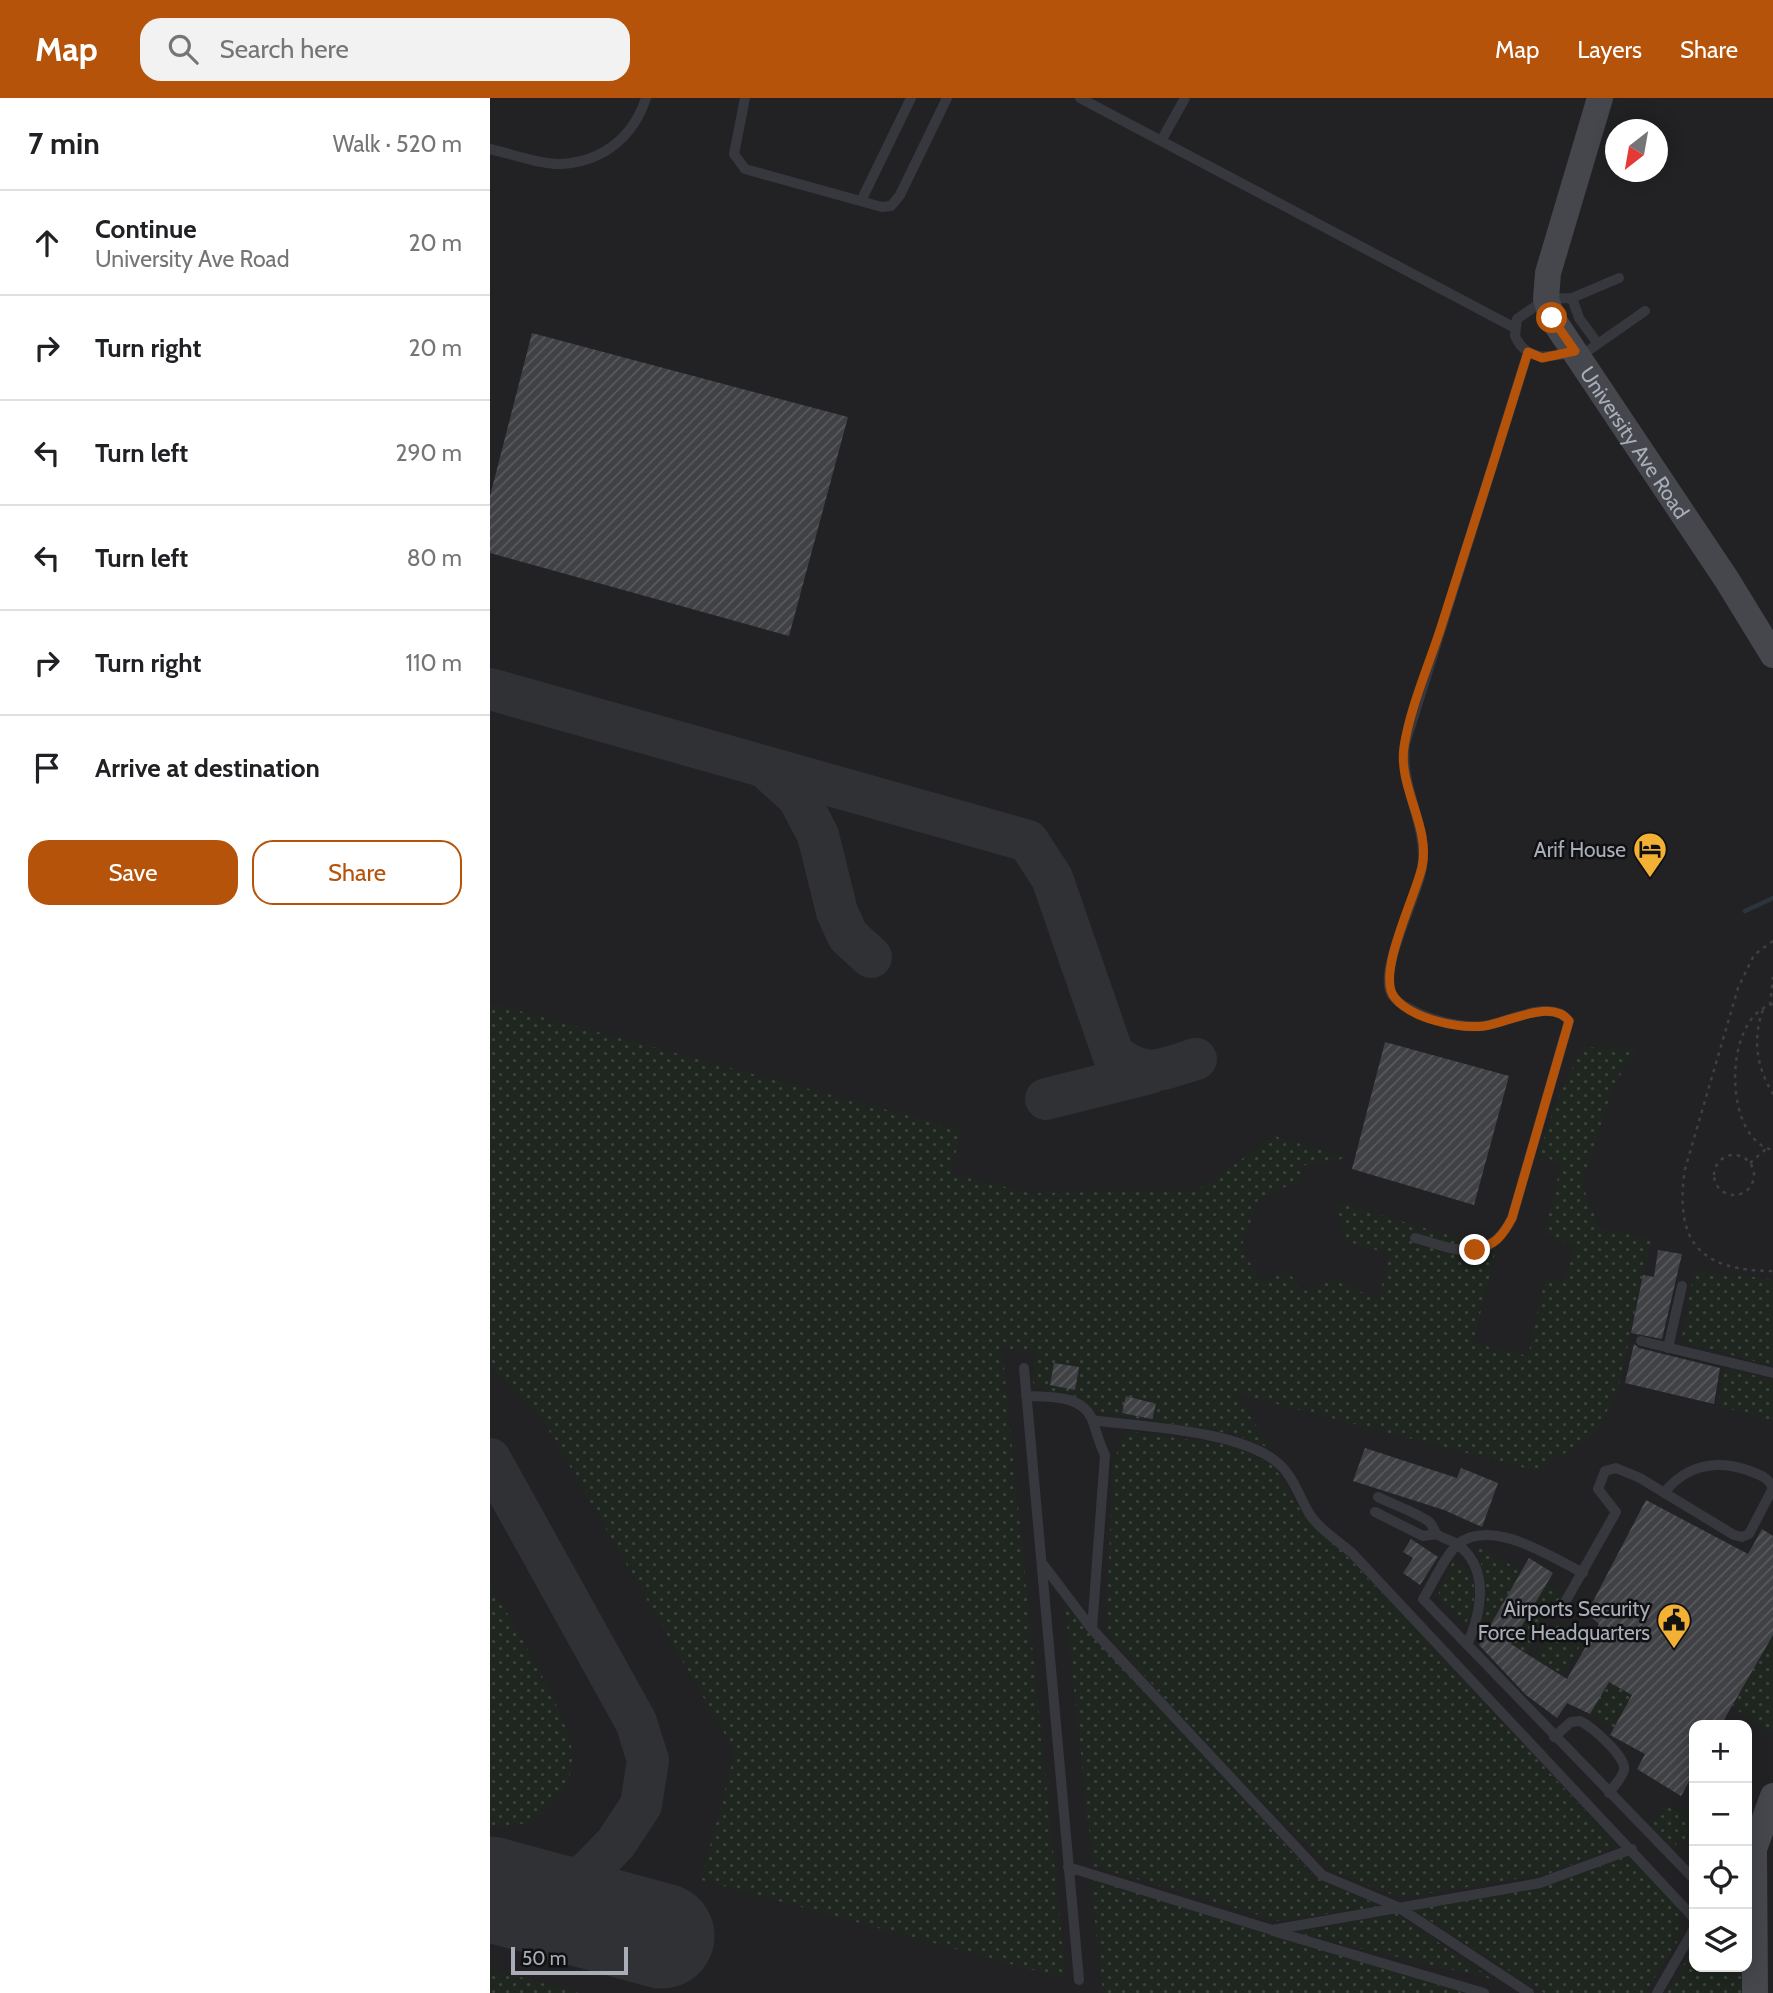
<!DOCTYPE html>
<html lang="en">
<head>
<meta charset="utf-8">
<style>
  :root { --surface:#fff; --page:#f2f2f2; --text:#202124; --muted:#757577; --line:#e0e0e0; --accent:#b45309 }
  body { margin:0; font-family:Cabin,sans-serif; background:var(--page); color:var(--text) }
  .controls { position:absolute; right:21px; bottom:21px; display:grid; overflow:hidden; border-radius:14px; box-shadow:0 4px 18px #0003 }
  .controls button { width:63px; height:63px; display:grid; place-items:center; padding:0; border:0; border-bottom:2px solid var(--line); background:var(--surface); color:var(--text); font:35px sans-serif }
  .compass { position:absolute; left:1115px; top:21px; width:63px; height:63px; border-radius:50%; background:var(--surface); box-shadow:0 4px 18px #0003; rotate:211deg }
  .scale { position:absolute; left:21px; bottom:18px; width:117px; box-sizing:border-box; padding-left:7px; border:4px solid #a8adb8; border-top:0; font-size:19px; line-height:24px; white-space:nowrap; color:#a8adb8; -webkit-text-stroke:5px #111113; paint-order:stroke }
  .stop { position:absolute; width:21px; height:21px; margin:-16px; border:5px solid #b45309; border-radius:50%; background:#fff }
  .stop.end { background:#b45309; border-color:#fff; box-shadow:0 2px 7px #0008 }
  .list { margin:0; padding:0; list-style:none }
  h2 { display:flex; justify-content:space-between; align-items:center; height:91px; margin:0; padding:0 28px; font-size:30px }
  h2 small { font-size:23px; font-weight:400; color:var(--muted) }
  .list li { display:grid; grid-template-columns:46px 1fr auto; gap:21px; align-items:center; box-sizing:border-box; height:105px; padding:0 28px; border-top:2px solid var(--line) }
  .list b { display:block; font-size:26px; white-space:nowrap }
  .list p { margin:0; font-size:23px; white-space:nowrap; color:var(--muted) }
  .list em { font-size:23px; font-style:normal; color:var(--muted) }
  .actions { display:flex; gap:14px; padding:21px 28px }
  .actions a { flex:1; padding:16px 0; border:2px solid var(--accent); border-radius:21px; text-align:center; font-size:24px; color:var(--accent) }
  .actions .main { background:var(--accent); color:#fff }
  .icon { flex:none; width:38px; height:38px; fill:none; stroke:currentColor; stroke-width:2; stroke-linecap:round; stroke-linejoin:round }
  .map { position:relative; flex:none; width:1283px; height:1895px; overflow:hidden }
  header { display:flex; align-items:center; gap:42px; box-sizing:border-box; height:98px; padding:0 35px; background:var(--accent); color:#fff }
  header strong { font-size:33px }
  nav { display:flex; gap:38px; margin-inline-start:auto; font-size:24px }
  .search { width:490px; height:63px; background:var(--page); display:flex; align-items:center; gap:18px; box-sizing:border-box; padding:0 24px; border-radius:21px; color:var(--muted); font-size:26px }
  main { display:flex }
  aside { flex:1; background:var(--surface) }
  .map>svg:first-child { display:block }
  .built { fill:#222225; fill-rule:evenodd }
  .grass { fill:url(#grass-dots) }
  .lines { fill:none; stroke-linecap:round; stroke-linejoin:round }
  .stream { stroke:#2c353c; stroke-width:4.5 }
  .taxiway { stroke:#303135; stroke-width:42 }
  .runway { stroke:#303135; stroke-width:105 }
  .building { fill:url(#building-hatch) }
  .path { stroke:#3d3f44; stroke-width:2.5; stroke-dasharray:3.5 5; stroke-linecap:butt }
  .lane { stroke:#37383d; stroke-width:10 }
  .secondary { stroke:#45474d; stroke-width:26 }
  .route { stroke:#b45309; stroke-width:9 }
  .labels { text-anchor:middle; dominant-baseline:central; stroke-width:5; stroke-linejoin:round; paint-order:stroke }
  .street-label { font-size:21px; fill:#a8adb8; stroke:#111113 }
  .poi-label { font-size:21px; fill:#a8adb8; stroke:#111113; text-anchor:end }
</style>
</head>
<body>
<header>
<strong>Map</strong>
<div class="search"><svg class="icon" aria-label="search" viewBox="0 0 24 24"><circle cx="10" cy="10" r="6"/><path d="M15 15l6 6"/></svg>Search here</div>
<nav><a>Map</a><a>Layers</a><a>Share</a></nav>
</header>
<main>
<aside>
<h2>7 min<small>Walk · 520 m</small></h2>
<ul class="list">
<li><svg class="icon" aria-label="ahead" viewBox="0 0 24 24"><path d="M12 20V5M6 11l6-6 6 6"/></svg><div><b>Continue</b><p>University Ave Road</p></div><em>20 m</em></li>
<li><svg class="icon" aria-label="right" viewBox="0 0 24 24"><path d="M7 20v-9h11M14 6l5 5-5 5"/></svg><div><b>Turn right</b></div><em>20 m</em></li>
<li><svg class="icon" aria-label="left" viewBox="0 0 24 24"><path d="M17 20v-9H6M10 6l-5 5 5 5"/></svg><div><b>Turn left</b></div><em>290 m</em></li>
<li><svg class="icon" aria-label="left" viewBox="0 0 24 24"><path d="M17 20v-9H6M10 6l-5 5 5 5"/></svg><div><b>Turn left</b></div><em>80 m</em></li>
<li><svg class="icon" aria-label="right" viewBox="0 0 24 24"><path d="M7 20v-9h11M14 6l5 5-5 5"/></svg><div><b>Turn right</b></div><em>110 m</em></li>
<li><svg class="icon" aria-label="arrive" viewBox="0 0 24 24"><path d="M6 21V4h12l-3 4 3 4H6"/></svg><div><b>Arrive at destination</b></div></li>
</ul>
<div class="actions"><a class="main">Save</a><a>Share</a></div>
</aside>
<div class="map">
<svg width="1283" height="1895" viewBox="0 0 1283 1895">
  <defs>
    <pattern id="grass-dots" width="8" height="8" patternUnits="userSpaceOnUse" patternTransform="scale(1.75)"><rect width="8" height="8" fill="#1e261f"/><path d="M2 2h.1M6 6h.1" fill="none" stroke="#3c433d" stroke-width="1.8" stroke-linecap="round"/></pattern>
    <pattern id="building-hatch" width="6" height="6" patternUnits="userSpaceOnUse" patternTransform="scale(1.75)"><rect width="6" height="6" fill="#404145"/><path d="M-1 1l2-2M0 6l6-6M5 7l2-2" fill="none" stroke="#595a5e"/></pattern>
  </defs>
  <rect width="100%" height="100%" fill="#161618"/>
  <path class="built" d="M 0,0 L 1283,0 L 1283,1895 L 0,1895 ZM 1126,32 L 1168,32 L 1168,74 L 1126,74 ZM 1204,1627 L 1257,1627 L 1257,1869 L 1204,1869 Z"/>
  <path class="grass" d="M 0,905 L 471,1032 L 461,1076 L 540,1095 L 706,1093 L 785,1038 L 857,1060 L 811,1068 L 810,1082 L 768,1102 L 751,1150 L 771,1183 L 798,1173 L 812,1194 L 844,1181 L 888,1202 L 900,1156 L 855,1143 L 846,1104 L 1006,1151 L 983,1245 L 1038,1258 L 1055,1181 L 1074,1183 L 1085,1147 L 1054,1136 L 1071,1067 L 1049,1055 L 1070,994 L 1093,949 L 1148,951 L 1124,986 L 1092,1086 L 1110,1131 L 1161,1141 L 1128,1292 L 1105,1336 L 1047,1373 L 744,1295 L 782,1351 L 743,1336 L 603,1313 L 556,1291 L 543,1288 L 545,1254 L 512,1250 L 576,1881 L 211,1782 L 245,1654 L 53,1322 L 0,1268 Z
    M 1204,1173 L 1283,1181 L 1283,1268 L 1191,1244 Z
    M 1235,1270 L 1283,1282 L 1283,1323 L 1228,1308 Z
    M 636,1333 L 737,1347 L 783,1367 L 815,1419 L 860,1461 L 1128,1748 L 1058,1776 L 911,1800 L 844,1774 L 721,1653 L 616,1534 L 623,1364 Z
    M 988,1449 L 1032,1473 L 989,1547 L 989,1537 L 997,1502 Z
    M 963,1463 C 992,1473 987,1505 975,1527 L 947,1499 Z
    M 0,1485 C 20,1521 79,1617 82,1653 C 84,1674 76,1691 62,1706 C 46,1726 24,1730 0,1728 Z
    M 1057,1485 L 1073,1496 L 1036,1556 L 1021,1546 Z
    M 575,1507 L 826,1780 L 891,1808 L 789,1823 L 603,1768 Z
    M 1068,1521 L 1095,1539 L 1073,1578 L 1044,1561 Z
    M 1283,1537 L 1283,1635 L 1242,1609 Z
    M 1119,1584 L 1142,1597 L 1123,1631 L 1100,1616 Z
    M 1204,1701 L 1204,1749 L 1190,1739 L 1184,1750 L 1160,1729 L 1174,1707 L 1193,1717 Z
    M 1140,1757 L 1190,1813 L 1192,1836 L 1155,1895 L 1054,1895 L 923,1812 L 1053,1789 Z
    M 600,1779 L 974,1895 L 613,1895 Z
    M 907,1816 L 1002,1881 L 804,1835 Z
    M 1204,1849 L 1204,1869 L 1252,1869 L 1252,1895 L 1177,1895 Z
    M 0,1871 L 89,1895 L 0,1895 Z"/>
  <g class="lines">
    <path class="stream" d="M 1255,813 L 1283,800"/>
    <path class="taxiway" d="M 0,591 L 538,743 L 562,780 L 623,956 C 656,982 669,972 706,961
      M 276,670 L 308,699 L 328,737 L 347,814 L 358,838 L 381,859
      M 556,1001 L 660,975
      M 0,1361 L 146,1624 L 158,1662 L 151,1707 L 126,1745 L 97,1775 L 59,1791 L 12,1794"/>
    <path class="runway" d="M 0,1791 L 172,1838"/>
  </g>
  <path class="building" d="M 42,235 L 358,319 L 299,538 L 0,455 L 0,398 Z
    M 895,944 L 1019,978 L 984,1107 L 862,1071 Z
    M 1168,1152 L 1192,1156 L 1172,1241 L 1141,1235 L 1153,1177 L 1164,1179 Z
    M 1144,1246 L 1149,1250 L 1230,1270 L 1224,1306 L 1135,1285 Z
    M 564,1265 L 589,1269 L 585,1292 L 560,1287 Z
    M 636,1298 L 666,1306 L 662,1321 L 632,1315 Z
    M 875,1350 L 967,1380 L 971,1370 L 1008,1385 L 992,1429 L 954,1412 L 863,1383 Z
    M 1156,1402 L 1258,1456 L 1272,1431 L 1283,1438 L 1283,1537 L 1231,1627 L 1204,1627 L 1204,1675 L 1191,1698 L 1147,1671 L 1155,1656 L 1120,1637 L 1142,1597 L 1119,1584 L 1100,1616 L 1077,1605 L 1067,1620 L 1036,1597 L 989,1547 L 1039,1460 L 1063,1475 L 1021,1546 L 1077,1581 L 1109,1526 L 1097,1515 Z
    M 921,1441 L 948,1459 L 930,1487 L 913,1475 L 923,1460 L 913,1454 Z"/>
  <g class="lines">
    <path class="path" d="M 1283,843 L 1264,857 L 1248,890 L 1195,1071 C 1184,1144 1210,1173 1283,1173
      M 1283,906 C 1232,919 1233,1042 1283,1052
      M 1280,907 L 1283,879
      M 1273,912 C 1262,941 1267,970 1283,996
      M1224 1077a20 20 0 1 1 40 0a20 20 0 1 1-40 0Z
      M 1260,1065 L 1276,1051"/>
    <path class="lane" d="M 255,0 L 244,56 L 255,71 L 392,109 L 401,108 L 410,97 L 457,0
      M 590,0 L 1025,230
      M 671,43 L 695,0
      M 0,51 C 22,56 48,66 70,66 C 112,64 143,40 156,0
      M 371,103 L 421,0
      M 1082,200 L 1089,220 L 1108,246
      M 1084,254 C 1060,259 1037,265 1025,238 L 1027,221 L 1056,201 L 1082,200 L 1129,180
      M 1089,259 L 1155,213
      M 925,1140 C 969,1152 997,1168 1022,1120 L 1079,923 C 1062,899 1017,925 993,928 C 972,930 945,923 926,914 C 917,909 906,905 901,895 C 888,868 932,794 933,761 C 934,722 910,686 915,646 L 1038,254
      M 1151,1243 L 1283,1275
      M 1178,1250 L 1192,1188
      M 534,1270 L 589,1882
      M 536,1298 C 558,1299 591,1296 602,1321 C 606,1332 609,1345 615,1357 L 602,1531 L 832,1777 L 908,1809 L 1039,1895
      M 602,1322 C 653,1329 749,1332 788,1365 C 803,1378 809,1398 819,1415 C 828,1430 848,1443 862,1455 L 1204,1820
      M 888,1399 C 904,1407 923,1413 938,1423 C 943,1426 943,1432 947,1436 C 953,1441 961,1442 967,1446 C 1001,1471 991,1515 977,1547
      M 885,1414 L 933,1438 L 947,1436
      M 552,1465 L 602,1531
      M 1093,1475 C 1062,1459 1001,1419 968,1446 C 956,1456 942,1487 933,1501 L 1204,1781
      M 1074,1506 L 1126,1414 L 1108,1391 L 1115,1373 L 1126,1370 L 1150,1380 L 1244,1437 L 1252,1439 L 1259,1436 L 1283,1390 C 1278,1379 1268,1376 1257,1372 C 1225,1361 1195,1368 1174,1395
      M 1064,1639 L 1081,1624 L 1090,1623 C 1101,1628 1137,1659 1134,1672 C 1132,1680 1124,1688 1119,1695
      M 578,1769 L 782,1832 L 1050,1785 L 1142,1751
      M 783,1833 L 994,1895
      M 1167,1895 L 1204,1831"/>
    <g class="secondary">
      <path id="s1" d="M 1110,0 L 1058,175 L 1056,201 L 1062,220 L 1237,482 L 1283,557"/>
      <path d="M 1265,1895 L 1264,1751 L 1283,1698"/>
    </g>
  </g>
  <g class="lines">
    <path class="route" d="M 985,1152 C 1006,1146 1012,1139 1022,1120 L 1079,923 C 1062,900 1017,925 994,928 C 969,931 922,921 905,900 C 885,878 926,797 932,769 C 941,729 908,690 914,649 C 920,609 941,562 953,523 C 982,433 1010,344 1038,254 L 1052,260 L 1085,253 L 1062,220"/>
  </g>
  <defs>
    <g id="hotel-pin" transform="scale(1.75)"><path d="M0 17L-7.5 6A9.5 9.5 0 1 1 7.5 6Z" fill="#f2b134" stroke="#111113"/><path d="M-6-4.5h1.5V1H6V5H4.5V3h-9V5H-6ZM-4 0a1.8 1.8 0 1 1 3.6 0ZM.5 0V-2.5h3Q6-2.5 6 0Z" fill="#111"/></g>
    <g id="civic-pin" transform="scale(1.75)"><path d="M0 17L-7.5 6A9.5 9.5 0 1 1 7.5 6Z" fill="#f2b134" stroke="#111113"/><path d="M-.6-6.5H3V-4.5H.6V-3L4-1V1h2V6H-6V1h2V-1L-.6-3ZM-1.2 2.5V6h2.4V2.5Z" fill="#111"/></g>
  </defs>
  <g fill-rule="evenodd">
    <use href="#hotel-pin" x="1160" y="751"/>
    <use href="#civic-pin" x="1184" y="1522"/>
  </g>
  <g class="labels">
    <g class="street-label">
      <text stroke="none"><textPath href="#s1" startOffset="378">University Ave Road</textPath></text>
    </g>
    <g class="poi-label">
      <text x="1136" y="751">Arif House</text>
      <text x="1160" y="1510">Airports Security<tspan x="1160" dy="24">Force Headquarters</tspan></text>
    </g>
  </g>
</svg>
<div class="controls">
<button>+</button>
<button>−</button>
<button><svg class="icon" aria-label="locate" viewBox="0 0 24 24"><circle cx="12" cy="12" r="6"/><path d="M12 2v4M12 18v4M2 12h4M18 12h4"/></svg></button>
<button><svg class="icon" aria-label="layers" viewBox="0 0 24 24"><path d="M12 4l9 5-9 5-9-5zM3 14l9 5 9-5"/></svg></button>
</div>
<svg class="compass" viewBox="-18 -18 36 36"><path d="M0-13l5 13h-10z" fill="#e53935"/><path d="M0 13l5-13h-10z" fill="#757577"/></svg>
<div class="scale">50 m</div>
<div class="stop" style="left:1062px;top:220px"></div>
<div class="stop end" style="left:985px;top:1152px"></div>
</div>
</main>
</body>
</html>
